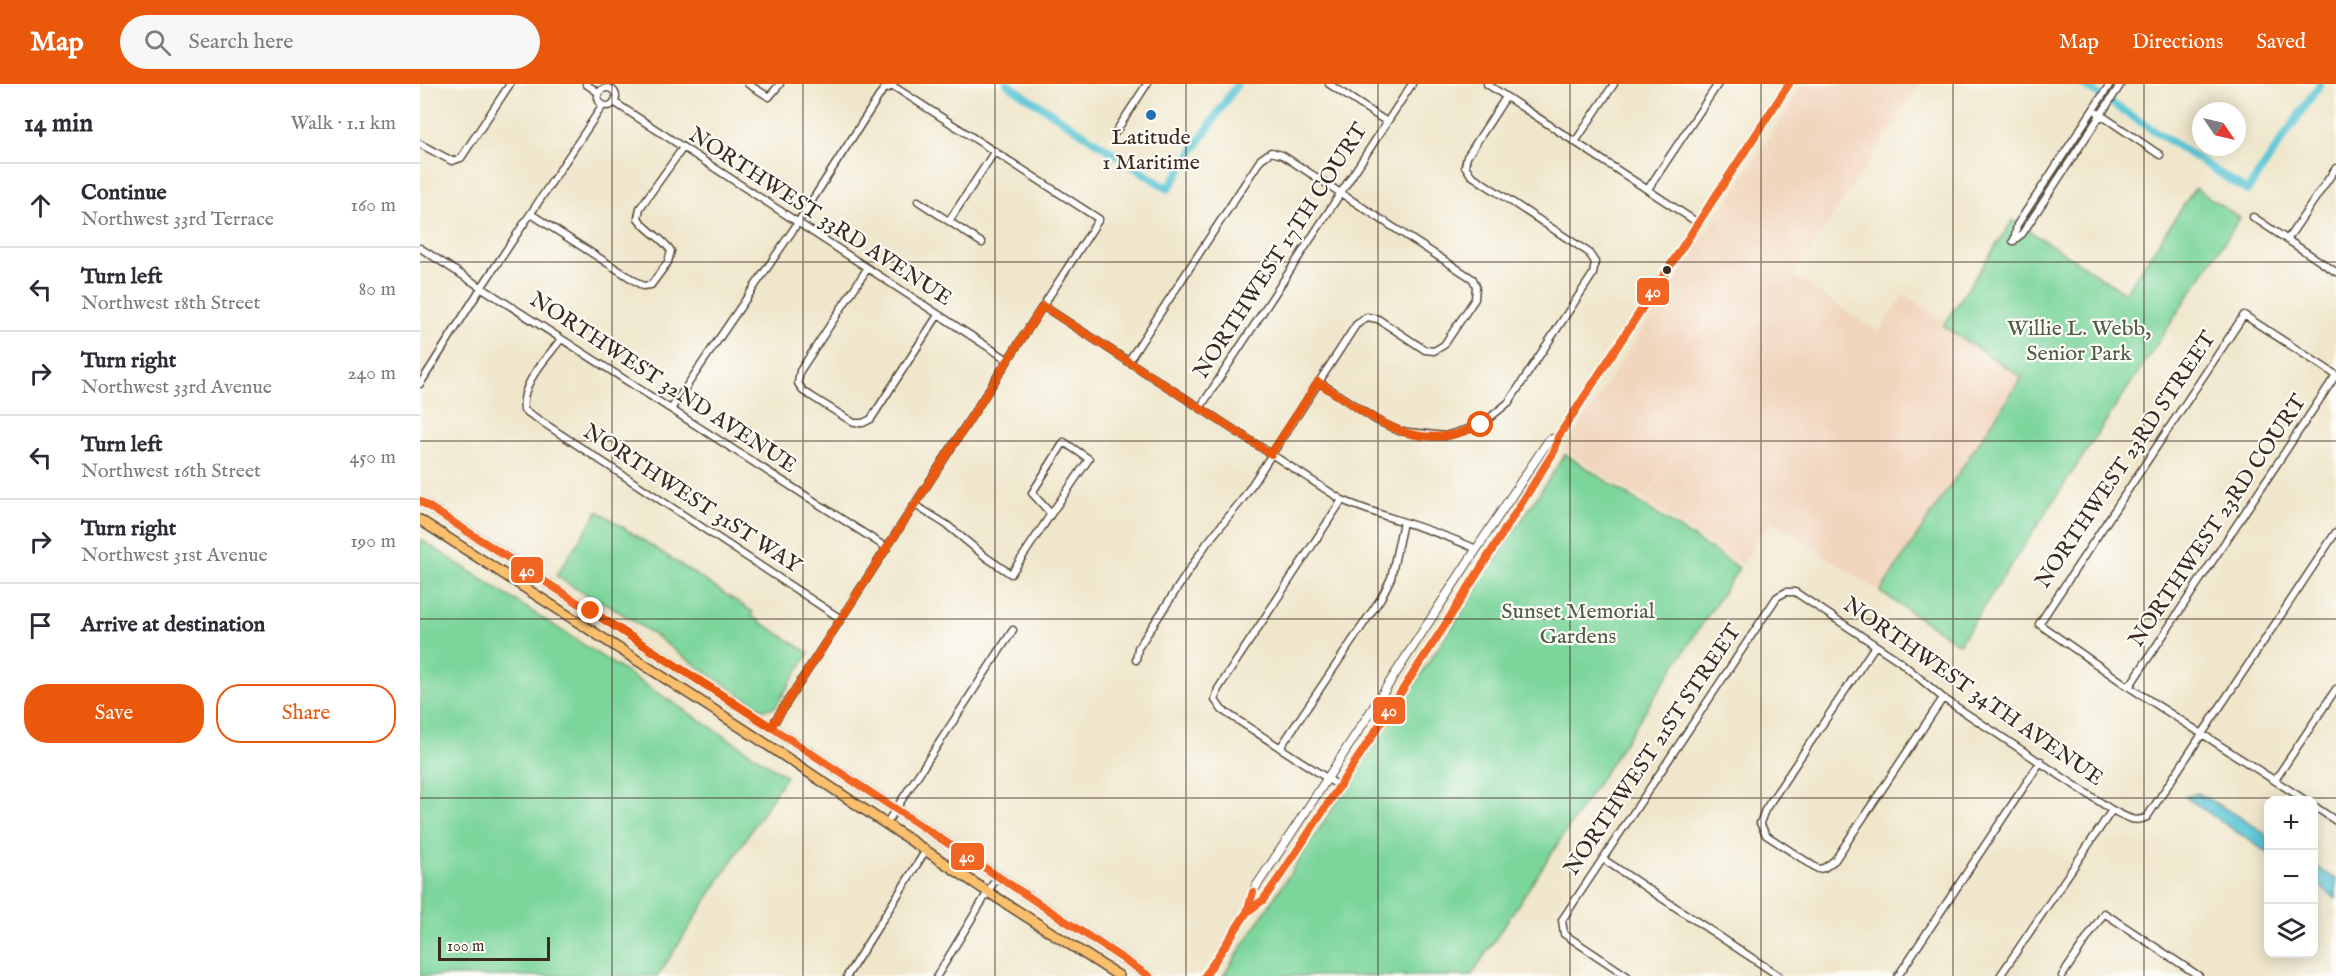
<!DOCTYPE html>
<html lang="en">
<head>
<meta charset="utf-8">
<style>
  :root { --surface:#fff; --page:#f7f7f7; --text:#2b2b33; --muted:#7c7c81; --line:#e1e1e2; --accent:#ea580c }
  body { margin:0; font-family:"IM FELL English",serif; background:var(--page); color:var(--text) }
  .controls { position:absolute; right:18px; bottom:18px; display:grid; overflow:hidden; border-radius:12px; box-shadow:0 3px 15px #0003 }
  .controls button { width:54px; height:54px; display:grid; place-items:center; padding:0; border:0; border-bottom:2px solid var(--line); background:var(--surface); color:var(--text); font:30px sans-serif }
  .compass { position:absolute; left:1772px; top:18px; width:54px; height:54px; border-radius:50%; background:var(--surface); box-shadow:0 3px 15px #0003; rotate:124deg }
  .scale { position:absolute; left:18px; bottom:15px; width:112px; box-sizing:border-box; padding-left:6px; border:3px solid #3b2a1e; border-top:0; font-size:16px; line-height:21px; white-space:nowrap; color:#3b2a1e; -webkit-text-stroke:4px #fdfcf7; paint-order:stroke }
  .stop { position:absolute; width:18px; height:18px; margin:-14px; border:4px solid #ea580c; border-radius:50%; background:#fff }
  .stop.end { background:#ea580c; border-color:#fff; box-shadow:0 2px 6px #0008 }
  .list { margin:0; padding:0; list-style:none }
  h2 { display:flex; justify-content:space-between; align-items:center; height:78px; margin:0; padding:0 24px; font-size:26px }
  h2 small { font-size:20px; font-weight:400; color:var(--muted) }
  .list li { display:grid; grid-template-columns:39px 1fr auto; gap:18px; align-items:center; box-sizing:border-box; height:84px; padding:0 24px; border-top:2px solid var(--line) }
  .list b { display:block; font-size:22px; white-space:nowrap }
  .list p { margin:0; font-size:20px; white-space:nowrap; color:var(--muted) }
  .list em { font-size:20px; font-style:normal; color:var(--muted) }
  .actions { display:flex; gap:12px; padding:18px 24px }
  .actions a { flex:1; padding:14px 0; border:2px solid var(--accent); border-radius:24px; text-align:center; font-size:21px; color:var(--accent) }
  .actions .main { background:var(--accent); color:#fff }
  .icon { flex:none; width:33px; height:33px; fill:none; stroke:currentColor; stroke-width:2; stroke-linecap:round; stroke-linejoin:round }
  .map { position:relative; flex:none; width:1916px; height:892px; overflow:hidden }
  header { display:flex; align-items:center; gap:36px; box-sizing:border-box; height:84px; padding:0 30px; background:var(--accent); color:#fff }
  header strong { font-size:28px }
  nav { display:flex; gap:33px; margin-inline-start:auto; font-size:21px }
  .search { width:420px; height:54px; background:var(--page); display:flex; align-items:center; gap:15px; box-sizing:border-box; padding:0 21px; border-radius:33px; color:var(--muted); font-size:22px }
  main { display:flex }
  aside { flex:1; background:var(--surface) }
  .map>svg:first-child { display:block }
  .built { fill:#f1d5bd }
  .green { fill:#7cd59b; stroke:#5c805c; stroke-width:1.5 }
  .water { fill:#5bc6d5; stroke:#4b787a; stroke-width:1.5 }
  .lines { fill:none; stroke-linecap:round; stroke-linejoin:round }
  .canal { stroke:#5bc6d5; stroke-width:8 }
  .minor-casing { stroke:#564638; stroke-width:9 }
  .tertiary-casing { stroke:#564638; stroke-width:10 }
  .primary-casing { stroke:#564638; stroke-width:12 }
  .minor { stroke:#fff; stroke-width:6 }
  .tertiary { stroke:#fff; stroke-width:8 }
  .primary { stroke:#f9bf6d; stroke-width:9 }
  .bus-1-casing { stroke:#fdfcf7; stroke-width:12 }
  .bus-1 { stroke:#f26522; stroke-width:8 }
  .route { stroke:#ea580c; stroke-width:8 }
  .grid { fill:none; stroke:#3b2a1e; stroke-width:1.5; stroke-opacity:0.55 }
  .poi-dot { fill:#1f6fb2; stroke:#fdfcf7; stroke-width:2 }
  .bus-dot { fill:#3b2a1e; stroke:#fdfcf7; stroke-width:2 }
  .labels { text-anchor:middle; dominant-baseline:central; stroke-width:4.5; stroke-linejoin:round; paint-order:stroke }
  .poi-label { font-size:22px; fill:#3b2a1e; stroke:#fdfcf7 }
  .street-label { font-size:22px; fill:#3b2a1e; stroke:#fdfcf7 }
  .park-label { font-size:22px; fill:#4e5d44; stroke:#fdfcf7 }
  .line-badge { stroke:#fdfcf7; stroke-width:2 }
  .badge-label { font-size:16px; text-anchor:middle; font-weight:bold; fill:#fff }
</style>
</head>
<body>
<header>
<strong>Map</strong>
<div class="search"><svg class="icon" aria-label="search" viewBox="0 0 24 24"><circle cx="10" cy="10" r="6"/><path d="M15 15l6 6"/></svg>Search here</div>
<nav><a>Map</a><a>Directions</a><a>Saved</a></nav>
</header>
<main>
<aside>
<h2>14 min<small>Walk · 1.1 km</small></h2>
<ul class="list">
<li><svg class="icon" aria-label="ahead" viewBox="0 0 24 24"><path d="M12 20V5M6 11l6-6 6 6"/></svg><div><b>Continue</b><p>Northwest 33rd Terrace</p></div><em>160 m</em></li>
<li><svg class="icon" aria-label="left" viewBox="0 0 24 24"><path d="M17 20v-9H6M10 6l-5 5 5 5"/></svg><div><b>Turn left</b><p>Northwest 18th Street</p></div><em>80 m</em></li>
<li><svg class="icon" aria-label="right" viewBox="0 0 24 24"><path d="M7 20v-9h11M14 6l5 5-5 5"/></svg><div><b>Turn right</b><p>Northwest 33rd Avenue</p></div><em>240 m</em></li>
<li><svg class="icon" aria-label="left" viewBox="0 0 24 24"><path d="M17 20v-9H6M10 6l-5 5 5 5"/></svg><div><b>Turn left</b><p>Northwest 16th Street</p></div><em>450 m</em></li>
<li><svg class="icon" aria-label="right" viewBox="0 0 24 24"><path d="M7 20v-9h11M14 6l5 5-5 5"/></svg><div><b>Turn right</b><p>Northwest 31st Avenue</p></div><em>190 m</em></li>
<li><svg class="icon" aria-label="arrive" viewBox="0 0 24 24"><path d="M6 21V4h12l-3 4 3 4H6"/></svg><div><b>Arrive at destination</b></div></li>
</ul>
<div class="actions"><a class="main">Save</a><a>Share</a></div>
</aside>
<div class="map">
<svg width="1916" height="892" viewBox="0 0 1916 892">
  <rect width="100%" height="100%" fill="#fdfcf7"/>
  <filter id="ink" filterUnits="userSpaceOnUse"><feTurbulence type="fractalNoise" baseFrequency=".0167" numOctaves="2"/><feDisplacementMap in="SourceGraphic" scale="12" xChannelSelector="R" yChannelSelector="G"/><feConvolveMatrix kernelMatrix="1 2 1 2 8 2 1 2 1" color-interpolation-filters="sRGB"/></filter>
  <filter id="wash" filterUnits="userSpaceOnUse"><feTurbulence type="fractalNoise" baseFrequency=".008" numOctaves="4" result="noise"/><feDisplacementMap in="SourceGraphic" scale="24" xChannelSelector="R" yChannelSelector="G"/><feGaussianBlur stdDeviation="1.35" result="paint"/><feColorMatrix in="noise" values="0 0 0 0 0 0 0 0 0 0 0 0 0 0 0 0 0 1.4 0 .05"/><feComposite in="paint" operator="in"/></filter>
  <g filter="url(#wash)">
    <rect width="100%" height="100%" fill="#efe6cb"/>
    <path class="built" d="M 1384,0 L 1500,0 L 1373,192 L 1458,248 L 1484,210 L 1526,238 L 1524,242 L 1602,293 L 1460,508 L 1351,436 L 1322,481 L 1225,417 L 1302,300 L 1224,416 L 1144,365 Z"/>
    <path class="green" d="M 1670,37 L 1671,40 L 1619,118 L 1617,116 Z
      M 1775,104 L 1820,134 L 1539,560 L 1460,508 L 1602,293 L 1523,242 L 1593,136 L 1705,209 Z
      M 1145,370 L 1319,484 L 1051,892 L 803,892 Z
      M 178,427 L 333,528 L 331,532 L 389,569 L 355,623 L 344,626 L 259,570 L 236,552 L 189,521 L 168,512 L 136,492 Z
      M 0,455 L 366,692 L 238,892 L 0,892 Z"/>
    <path class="water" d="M 1777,709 L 1827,737 L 1848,752 L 1848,769 L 1765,713 Z
      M 1894,782 L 1916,795 L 1916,814 L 1894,799 Z"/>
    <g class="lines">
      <path class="canal" d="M 587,0 L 748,105 L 817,0
        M 1662,0 L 1827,107 L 1900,0"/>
    </g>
  </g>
  <g filter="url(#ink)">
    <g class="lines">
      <g class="minor-casing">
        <path id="minor" d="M 166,0 L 179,9
          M 328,0 L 349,13 L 360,0
          M 909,0 L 967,38
          M 1067,0 L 1278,139
          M178 13a9 9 0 1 1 18 0a9 9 0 1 1-18 0Z
          M 194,18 L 588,276
          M 1678,29 L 1740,71
          M 695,49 L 727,0
          M 1155,58 L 1194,0
          M 0,60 L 32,77 L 41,74 L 90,0
          M 1228,105 L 1298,0
          M 498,117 L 562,159
          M 111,130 L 223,202 L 231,201 L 248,178 L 251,167 C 242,153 227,148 218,134 L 220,124 L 262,65
          M 1833,133 L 1916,188
          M 529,137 L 575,67
          M 1867,156 L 1916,84
          M 1593,157 L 1602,150 L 1701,0
          M 1594,157 L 1597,141 L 1690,0
          M 0,164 L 467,464
          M 447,185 L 380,287 L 378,299 L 383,307 L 434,339 L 443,339 L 451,335 L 518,231
          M 623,222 L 922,416 C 966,435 1013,444 1056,465
          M 141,255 C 126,276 100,299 104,326 L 421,535
          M 708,278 L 841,75 L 851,68 L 862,71 L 1053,195 L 1056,202 L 1055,215 L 1024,261 L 1014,267 L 1005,266 L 958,235 L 947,233 L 936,241 L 822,416 L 787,459 L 718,564 L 716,576
          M 899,298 L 956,336 L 979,347 L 1025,352 L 1061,341 L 1089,318 L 1173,190 L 1175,178 L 1168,168 L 1051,91 L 1045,82 L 1047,73 L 1086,13
          M 0,300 L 61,204 L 183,21
          M 780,324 L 992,0
          M 251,325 L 373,146 L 463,6 L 473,2 L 679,135 L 351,643
          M 644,358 L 669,375 L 631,430 L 612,409 Z
          M 495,421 L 527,441 L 567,474 L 591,490 L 631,430
          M 1455,562 L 1345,726 L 1340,739 L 1346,751 L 1398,785 L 1404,784 L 1415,776 L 1523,614
          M 1709,603 L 1916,291
          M 860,664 L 961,514 L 971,494 L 983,438
          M 1855,696 L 1916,605
          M 919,702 L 802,626 L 795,616 L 798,605 L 922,416
          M 1885,716 L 1709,603 L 1619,540 L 1824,231 L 1916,291
          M 1894,722 L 1916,737
          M 466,740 L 593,546
          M 1183,775 L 1359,892
          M 427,892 L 506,766
          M 517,892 L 577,793
          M 1207,892 L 1144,850 L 1142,836 L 1357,513 L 1366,508 L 1375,508 L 1478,576 L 1523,614 L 1692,726 C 1704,732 1715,740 1727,733 L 1916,448
          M 1478,892 L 1621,677
          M 1580,892 L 1692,726
          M 1642,892 L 1684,829 L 1779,892"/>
      </g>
      <g class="tertiary-casing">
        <path id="tertiary" d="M 827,828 L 843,816 L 865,785 L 1023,544 L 1135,366 L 1138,353 L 1369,0
          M 785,892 L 827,828 L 833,807 C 933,658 1028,505 1129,356 L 1138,353"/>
      </g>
      <g class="primary-casing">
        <path id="primary" d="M 0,417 L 351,643 L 729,892
          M 0,436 L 325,646 L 568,808 L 699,892"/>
      </g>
      <use href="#minor" class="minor"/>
      <use href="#tertiary" class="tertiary"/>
      <use href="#primary" class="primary"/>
      <g class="bus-1-casing">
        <path id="bus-1" d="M 0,417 L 351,643 L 729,892
          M 827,828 L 843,816 L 865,785 L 1023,544 L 1135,366 L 1138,353 L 1369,0
          M 785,892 L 827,828 L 833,808"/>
      </g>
      <use href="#bus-1" class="bus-1"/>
    </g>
  </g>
  <g class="lines" filter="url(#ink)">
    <path class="route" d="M 171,527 L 351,643 L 623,222 L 851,370 L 898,298 C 936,322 978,359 1025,352 C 1037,351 1050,345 1061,341"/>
  </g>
  <path class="grid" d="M 192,0 L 192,892M 383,0 L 383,892M 575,0 L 575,892M 766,0 L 766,892M 958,0 L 958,892M 1150,0 L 1150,892M 1341,0 L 1341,892M 1533,0 L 1533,892M 1724,0 L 1724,892M 0,178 L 1916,178M 0,357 L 1916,357M 0,535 L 1916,535M 0,714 L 1916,714"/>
  <circle class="poi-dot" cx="731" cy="31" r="6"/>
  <circle class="bus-dot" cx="1247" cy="186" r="5"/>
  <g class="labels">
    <g class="poi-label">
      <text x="731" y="54">Latitude<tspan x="731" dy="25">1 Maritime</tspan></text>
    </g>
    <g class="street-label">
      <text transform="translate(400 133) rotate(33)">NORTHWEST 33RD AVENUE</text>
      <text transform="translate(861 167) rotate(-57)">NORTHWEST 17TH COURT</text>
      <text transform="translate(243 299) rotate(33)">NORTHWEST 32ND AVENUE</text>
      <text transform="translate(1706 376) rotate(-56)">NORTHWEST 23RD STREET</text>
      <text transform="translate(272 415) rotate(33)">NORTHWEST 31ST WAY</text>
      <text transform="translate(1798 437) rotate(-56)">NORTHWEST 23RD COURT</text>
      <text transform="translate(1553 608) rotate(35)">NORTHWEST 34TH AVENUE</text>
      <text transform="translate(1233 666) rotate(-56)">NORTHWEST 21ST STREET</text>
    </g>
    <g class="park-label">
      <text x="1659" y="245">Willie L. Webb,<tspan x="1659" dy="25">Senior Park</tspan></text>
      <text x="1158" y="528">Sunset Memorial<tspan x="1158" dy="25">Gardens</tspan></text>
    </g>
  </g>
  <g class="line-badge">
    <rect x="1216" y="193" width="34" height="29" rx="6" fill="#f26522"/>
    <rect x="90" y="472" width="34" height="28" rx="6" fill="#f26522"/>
    <rect x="952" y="612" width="34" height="29" rx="6" fill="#f26522"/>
    <rect x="530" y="758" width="35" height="29" rx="6" fill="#f26522"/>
  </g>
  <g class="badge-label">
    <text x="1233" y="213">40</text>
    <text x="107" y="492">40</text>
    <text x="969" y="632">40</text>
    <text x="547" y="778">40</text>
  </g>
</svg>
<div class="controls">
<button>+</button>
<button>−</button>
<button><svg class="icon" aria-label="layers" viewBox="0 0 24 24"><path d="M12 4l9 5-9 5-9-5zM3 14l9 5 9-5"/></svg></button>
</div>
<svg class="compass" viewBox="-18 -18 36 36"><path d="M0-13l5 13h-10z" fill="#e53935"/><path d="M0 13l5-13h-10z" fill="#7c7c81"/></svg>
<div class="scale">100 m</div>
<div class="stop" style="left:1061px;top:341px"></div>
<div class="stop end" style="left:171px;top:527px"></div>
</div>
</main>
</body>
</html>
